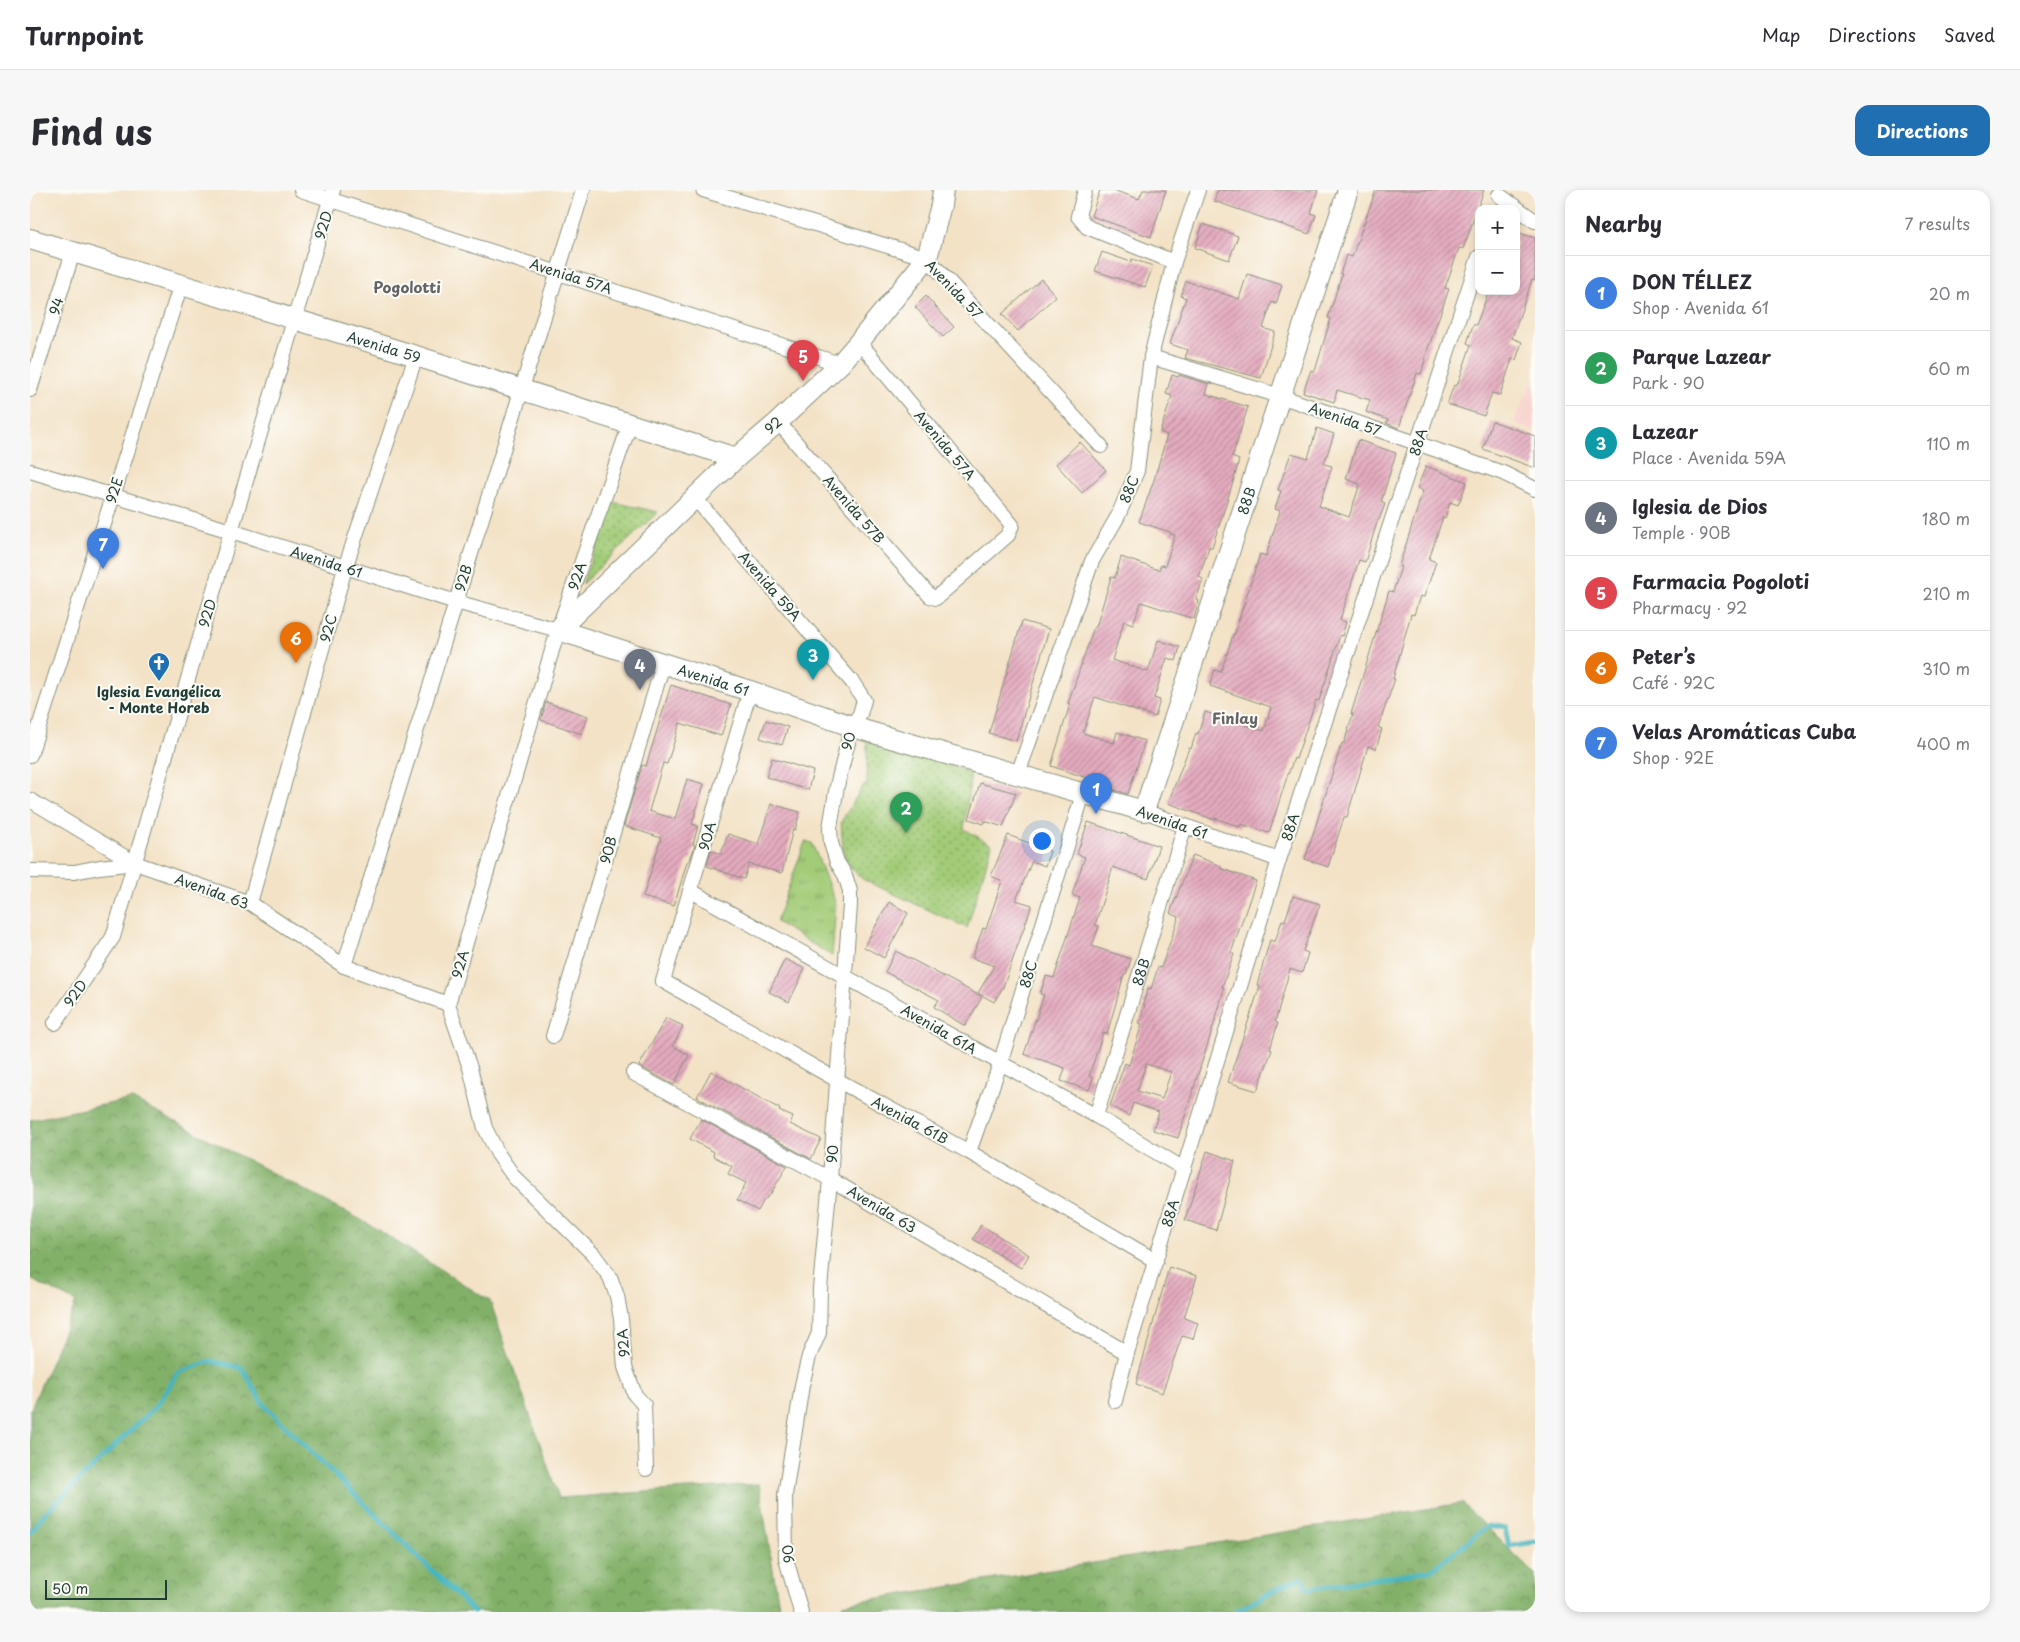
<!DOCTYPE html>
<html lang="en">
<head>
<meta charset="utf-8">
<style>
  :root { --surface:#fff; --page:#f7f7f7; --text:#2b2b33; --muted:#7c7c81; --line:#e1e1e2; --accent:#1f6fb2 }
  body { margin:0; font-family:"Playpen Sans",sans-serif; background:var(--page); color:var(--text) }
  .controls { position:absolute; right:15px; top:15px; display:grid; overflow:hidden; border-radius:10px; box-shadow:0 2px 8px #0003 }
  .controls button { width:45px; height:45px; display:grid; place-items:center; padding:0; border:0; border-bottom:1px solid var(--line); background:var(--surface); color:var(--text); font:25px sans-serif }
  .scale { position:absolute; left:15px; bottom:12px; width:122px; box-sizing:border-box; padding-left:5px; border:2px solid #1f3d34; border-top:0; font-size:14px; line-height:18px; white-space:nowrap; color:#1f3d34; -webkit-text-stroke:4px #fdfcf7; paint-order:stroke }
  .you { position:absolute; left:1011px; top:650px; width:18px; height:18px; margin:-12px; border:4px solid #fff; border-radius:50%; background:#1a73e8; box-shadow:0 0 0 8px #1a73e833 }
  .badge { display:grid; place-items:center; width:32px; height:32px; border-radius:50%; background:var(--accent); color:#fff; font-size:16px; font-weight:700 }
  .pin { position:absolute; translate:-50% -41px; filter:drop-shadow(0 1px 2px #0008) }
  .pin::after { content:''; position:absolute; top:26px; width:18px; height:15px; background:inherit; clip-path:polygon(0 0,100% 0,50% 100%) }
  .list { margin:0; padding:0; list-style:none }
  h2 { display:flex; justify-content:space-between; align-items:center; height:65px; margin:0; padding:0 20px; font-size:21px }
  h2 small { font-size:16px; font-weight:400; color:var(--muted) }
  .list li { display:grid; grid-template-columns:32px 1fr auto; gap:15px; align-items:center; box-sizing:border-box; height:75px; padding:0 20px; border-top:1px solid var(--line) }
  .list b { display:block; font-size:19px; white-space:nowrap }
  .list p { margin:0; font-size:16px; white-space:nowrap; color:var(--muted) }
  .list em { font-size:16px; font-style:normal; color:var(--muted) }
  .map { position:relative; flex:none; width:1505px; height:1422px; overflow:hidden; border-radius:15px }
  header { display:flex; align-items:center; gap:30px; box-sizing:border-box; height:70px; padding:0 25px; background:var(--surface); border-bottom:1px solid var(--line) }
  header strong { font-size:24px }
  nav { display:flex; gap:28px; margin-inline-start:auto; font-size:18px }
  .intro { display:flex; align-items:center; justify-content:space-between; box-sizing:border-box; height:120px; padding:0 30px }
  h1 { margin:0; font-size:35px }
  .button { padding:12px 22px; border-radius:15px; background:var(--accent); color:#fff; font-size:18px; font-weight:700 }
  main { display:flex; gap:30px; padding:0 30px }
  aside { flex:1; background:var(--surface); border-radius:15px; box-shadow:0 2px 8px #0003 }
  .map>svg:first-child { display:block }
  .built { fill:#f7d0cb }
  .grass { fill:url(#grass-tufts); stroke:#618456 }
  .forest { fill:url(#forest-crowns); stroke:#50764e }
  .park { fill:url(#park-dots); stroke:#618456 }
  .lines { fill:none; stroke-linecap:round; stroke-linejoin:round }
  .stream { stroke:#46b5be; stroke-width:5 }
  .building { fill:url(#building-hatch); fill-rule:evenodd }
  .street-casing { stroke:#89907d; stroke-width:16 }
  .secondary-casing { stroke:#89907d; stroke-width:22 }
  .street { stroke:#fff; stroke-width:14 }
  .secondary { stroke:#fff; stroke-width:20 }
  .labels { text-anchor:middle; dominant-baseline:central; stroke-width:4; stroke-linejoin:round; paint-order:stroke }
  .street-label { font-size:14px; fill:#1f3d34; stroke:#fdfcf7 }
  .poi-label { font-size:14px; font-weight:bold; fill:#1f3d34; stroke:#fdfcf7 }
  .neighbourhood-label { font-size:15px; font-weight:bold; fill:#646465; stroke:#fdfcf7 }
</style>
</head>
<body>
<header>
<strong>Turnpoint</strong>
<nav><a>Map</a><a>Directions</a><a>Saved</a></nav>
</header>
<div class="intro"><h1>Find us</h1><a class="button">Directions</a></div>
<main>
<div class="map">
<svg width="1505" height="1422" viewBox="0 0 1505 1422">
  <defs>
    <pattern id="grass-tufts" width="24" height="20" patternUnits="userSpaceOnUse" patternTransform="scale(1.25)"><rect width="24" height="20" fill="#a3cc78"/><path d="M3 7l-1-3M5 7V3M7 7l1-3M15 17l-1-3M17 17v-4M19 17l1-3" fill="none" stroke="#84a763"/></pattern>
    <pattern id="forest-crowns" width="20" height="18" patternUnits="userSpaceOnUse" patternTransform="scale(1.25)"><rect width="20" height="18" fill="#82b068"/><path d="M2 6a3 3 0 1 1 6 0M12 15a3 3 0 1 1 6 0" fill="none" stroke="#6a9056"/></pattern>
    <pattern id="park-dots" width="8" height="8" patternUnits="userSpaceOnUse" patternTransform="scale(1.25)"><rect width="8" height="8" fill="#a3cc78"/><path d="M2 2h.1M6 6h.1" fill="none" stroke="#84a763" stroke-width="1.8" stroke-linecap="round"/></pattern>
    <pattern id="building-hatch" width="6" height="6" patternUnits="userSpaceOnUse" patternTransform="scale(1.25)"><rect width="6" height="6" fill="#e5abbf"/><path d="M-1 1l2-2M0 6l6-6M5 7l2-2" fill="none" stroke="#b98c9c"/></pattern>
  </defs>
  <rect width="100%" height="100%" fill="#fdfcf7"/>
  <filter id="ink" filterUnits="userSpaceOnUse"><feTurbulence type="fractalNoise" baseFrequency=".02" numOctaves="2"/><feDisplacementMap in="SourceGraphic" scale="10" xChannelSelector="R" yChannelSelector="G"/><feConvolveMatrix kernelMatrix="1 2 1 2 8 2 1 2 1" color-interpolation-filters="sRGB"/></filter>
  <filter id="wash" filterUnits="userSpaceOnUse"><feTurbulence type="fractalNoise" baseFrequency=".0096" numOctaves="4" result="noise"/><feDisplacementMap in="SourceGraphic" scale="20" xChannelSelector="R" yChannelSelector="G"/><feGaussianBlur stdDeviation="1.12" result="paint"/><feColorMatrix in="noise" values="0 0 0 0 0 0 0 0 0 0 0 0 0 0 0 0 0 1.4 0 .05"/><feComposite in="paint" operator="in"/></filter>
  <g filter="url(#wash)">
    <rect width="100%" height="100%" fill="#f3e2c6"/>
    <path class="built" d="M 1505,187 L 1505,242 L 1484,232 Z"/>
    <path class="grass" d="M 775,652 L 782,653 L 806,714 L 802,766 L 746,732 Z"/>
    <path class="forest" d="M 102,909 L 337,1033 L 460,1111 L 529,1308 L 729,1294 L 750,1422 L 0,1422 L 0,1221 L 46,1112 L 0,1089 L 0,930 Z
      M 1432,1313 L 1505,1384 L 1505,1422 L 818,1422 L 812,1414 Z"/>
    <path class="park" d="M 583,312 L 628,322 L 552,394 Z
      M 837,545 L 941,583 L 934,639 L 962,655 L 937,738 L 832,689 L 821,677 L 815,668 L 813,659 L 811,632 L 833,596 L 837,595 Z"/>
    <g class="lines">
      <path class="stream" d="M 0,1343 L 13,1325 L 126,1216 L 148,1183 L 180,1171 L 212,1178 L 234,1215 L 444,1422
        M 1204,1422 L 1254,1395 L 1272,1388 L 1279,1399 L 1401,1380 L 1458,1336 L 1475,1339 L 1479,1356 L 1505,1352"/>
    </g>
    <g id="blocks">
      <path class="building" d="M 1070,0 L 1083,0 L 1109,9 L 1113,0 L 1136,0 L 1121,47 L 1061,26 Z
        M 1188,0 L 1288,0 L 1281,23 L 1286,25 L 1279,44 L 1184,11 Z
        M 1346,0 L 1454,0 L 1433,59 L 1429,58 L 1415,98 L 1419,99 L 1395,167 L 1396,167 L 1391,184 L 1387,183 L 1369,238 L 1356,233 L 1358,230 L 1336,222 L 1340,210 L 1307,200 L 1304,212 L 1273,202 L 1281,180 L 1285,181 L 1294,151 L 1301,128 L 1298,128 L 1312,84 L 1310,84 L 1316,65 L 1322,67 Z
        M 1173,34 L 1208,46 L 1199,70 L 1165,58 Z
        M 1486,42 L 1505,48 L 1505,91 L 1502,90 L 1482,148 L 1492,152 L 1486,170 L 1482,169 L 1470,205 L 1462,203 L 1454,226 L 1417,214 L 1424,195 L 1427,196 L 1441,155 L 1437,153 L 1443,135 L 1446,135 L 1459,101 L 1486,101 Z
        M 1072,62 L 1101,72 L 1102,69 L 1123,76 L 1115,97 L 1065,81 Z
        M 1217,84 L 1252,95 L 1246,114 L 1242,112 L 1233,138 L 1245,142 L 1231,188 L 1155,168 L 1158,160 L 1140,154 L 1156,108 L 1151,106 L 1156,91 L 1209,109 Z
        M 1011,89 L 1026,106 L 988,141 L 972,124 Z
        M 896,106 L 924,137 L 913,147 L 885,117 Z
        M 1142,185 L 1148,187 L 1149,185 L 1179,194 L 1176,204 L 1218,217 L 1202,267 L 1209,270 L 1204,289 L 1182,357 L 1179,357 L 1169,387 L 1173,389 L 1166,410 L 1169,411 L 1164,429 L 1111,412 L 1103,434 L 1094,431 L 1082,470 L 1118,482 L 1128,450 L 1150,457 L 1146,471 L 1137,468 L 1124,508 L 1130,510 L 1125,527 L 1065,507 L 1053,543 L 1084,553 L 1087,542 L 1115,551 L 1098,604 L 1071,596 L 1072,593 L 1021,576 L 1040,514 L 1038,513 L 1044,496 L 1064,437 L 1066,437 L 1081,387 L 1085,388 L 1091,367 L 1129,380 L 1131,375 L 1135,376 L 1145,345 L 1140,344 L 1140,342 L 1109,332 L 1124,290 L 1137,245 L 1130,242 L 1142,206 L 1136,204 Z
        M 1462,231 L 1505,246 L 1505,278 L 1453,259 Z
        M 1287,238 L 1304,244 L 1294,274 L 1302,276 L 1289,316 L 1319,327 L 1330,294 L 1316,289 L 1328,250 L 1366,263 L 1351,312 L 1355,314 L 1349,330 L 1348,329 L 1335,372 L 1329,370 L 1310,430 L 1316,432 L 1312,446 L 1310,445 L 1289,511 L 1286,510 L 1266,569 L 1264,568 L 1257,587 L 1239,643 L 1211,634 L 1210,637 L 1185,628 L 1185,630 L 1138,613 L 1159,558 L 1161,559 L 1166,543 L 1168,544 L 1175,522 L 1234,541 L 1241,517 L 1180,496 L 1185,480 L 1191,482 L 1203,445 L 1204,445 L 1230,364 L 1236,366 L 1250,321 L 1245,319 L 1251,301 L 1248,300 L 1261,263 L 1278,268 Z
        M 1050,252 L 1076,280 L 1052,303 L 1026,274 Z
        M 1396,276 L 1437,292 L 1428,315 L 1420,312 L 1415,328 L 1413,327 L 1399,369 L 1406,372 L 1394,407 L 1390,406 L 1384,425 L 1381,424 L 1363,489 L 1365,489 L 1348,537 L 1352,539 L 1346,559 L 1338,556 L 1317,627 L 1314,627 L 1298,677 L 1275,669 L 1312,553 L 1314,553 L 1323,524 L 1321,524 L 1359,401 L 1363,402 L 1371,377 L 1369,376 L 1393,301 L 1387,298 Z
        M 992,431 L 1019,439 L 986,551 L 959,543 Z
        M 641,495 L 701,515 L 691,546 L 650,533 L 637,574 L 633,573 L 619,621 L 645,629 L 657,589 L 674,594 L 662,634 L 668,636 L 663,654 L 665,655 L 660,670 L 657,672 L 644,716 L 613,707 L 631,648 L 594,636 L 612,575 L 616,576 Z
        M 516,512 L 558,526 L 552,544 L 511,530 Z
        M 736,530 L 758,537 L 752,555 L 730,548 Z
        M 742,568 L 783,581 L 778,600 L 736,587 Z
        M 950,593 L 986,603 L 973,637 L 955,631 L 954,634 L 939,629 Z
        M 741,614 L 770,622 L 765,640 L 763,639 L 752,683 L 719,674 L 714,689 L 677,676 L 681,660 L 691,664 L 698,644 L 728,654 Z
        M 1058,632 L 1129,656 L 1118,689 L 1083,677 L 1065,735 L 1069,736 L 1062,756 L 1101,769 L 1096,785 L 1094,785 L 1077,844 L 1073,843 L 1059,886 L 1063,888 L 1059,900 L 1031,891 L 1035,878 L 994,864 L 1014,805 L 1010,804 L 1016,786 L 1024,788 L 1050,708 L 1042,705 L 1055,667 L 1047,664 Z
        M 978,645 L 1020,661 L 1015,676 L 1002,671 L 986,710 L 1002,715 L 973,797 L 964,812 L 948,803 L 964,776 L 942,768 L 953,738 L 956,739 L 972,691 L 961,686 Z
        M 1163,665 L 1191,676 L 1190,678 L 1226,691 L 1201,763 L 1204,764 L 1192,797 L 1194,798 L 1188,821 L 1148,948 L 1123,940 L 1129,922 L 1103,913 L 1099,926 L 1080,916 L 1095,873 L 1099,875 L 1112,834 L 1109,833 L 1115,815 L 1113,814 L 1118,798 L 1121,799 L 1128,777 L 1131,778 L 1149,727 L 1140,723 ZM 1116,874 L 1141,882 L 1132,909 L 1107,901 Z
        M 1263,706 L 1290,714 L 1273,761 L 1278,763 L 1272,783 L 1260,779 L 1245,832 L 1248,833 L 1240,859 L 1242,860 L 1227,901 L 1198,892 L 1230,796 L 1227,795 L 1240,750 L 1245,752 L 1252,730 L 1255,731 Z
        M 859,712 L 878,723 L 854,768 L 834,757 Z
        M 866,761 L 952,807 L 935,836 L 904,817 L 909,810 L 855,782 Z
        M 755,769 L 775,779 L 759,812 L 739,802 Z
        M 636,828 L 653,836 L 643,856 L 659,865 L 644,895 L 609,876 Z
        M 681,881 L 750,919 L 749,921 L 763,927 L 760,934 L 791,949 L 781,969 L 667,907 Z
        M 671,929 L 757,976 L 740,1005 L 734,1010 L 728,1021 L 707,1010 L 716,993 L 698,984 L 702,976 L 683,966 L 684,962 L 660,949 Z
        M 1177,961 L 1205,971 L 1186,1040 L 1155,1030 Z
        M 951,1035 L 999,1065 L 991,1078 L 943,1049 Z
        M 1139,1077 L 1167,1086 L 1154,1128 L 1168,1133 L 1163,1149 L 1152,1146 L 1132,1203 L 1106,1194 Z"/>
    </g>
  </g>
  <g filter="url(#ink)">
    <use href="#blocks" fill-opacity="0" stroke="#89907d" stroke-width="1"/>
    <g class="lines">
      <g class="street-casing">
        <g id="street">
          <path d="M 271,0 L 810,174"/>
          <path d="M 673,0 L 897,68 L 1071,256"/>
          <path d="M 1055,0 L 1048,26 L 1057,37 L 1144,72"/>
          <path d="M 1469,5 L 1505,31"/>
          <path d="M 1121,167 L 1250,206 L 1473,283 L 1505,299"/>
          <path d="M 0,200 L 43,62"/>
          <path d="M 748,232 L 900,406 L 906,408 L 978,345 L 982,335 L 829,152"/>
          <path d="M 600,234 L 528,440 L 418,814 L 440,878 L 455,938 L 468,964 L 484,987 L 563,1064 L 580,1087 L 587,1106 L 591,1129 L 595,1177 L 605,1205 L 614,1215 L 616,1279"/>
          <path id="s1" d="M 0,281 L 201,341 L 426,412 L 528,440"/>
          <path d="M 664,307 L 823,493 L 834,510 L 830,524 L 822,536 L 807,596 L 800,638 L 801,653 L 807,672 L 815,685 L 820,701 L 820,715 L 800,989 L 790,1099 L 789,1143 L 779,1166 L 772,1195 L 755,1305 L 756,1369 L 771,1422"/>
          <path d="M 720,501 L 633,791 L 807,890 L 939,962 L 1126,1071"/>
          <path d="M 0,565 L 151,94"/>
          <path d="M 988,584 L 1062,371 L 1088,326 L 1107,281 L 1121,167 L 1144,72 L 1168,0"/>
          <path d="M 0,610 L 105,673 L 220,713 L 314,776 L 418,814"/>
          <path d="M 1114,621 L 1249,670"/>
          <path d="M 0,681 L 44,682 L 70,677 L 105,673"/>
          <path d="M 661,701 L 1066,926 L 1154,979"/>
          <path d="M 220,713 L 315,378 L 386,166"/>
          <path d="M 314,776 L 553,0"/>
          <path d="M 25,833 L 83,747 L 201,341 L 303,0"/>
          <path d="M 523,846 L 633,474"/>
          <path d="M 603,883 L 800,989 L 1097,1163"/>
          <path id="s2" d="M 1066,926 L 1155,636"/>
          <path d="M 939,962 L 970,874 L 1053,604"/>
          <path d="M 1085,1211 L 1097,1163 L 1249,670 L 1449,67"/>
        </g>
      </g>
      <g class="secondary-casing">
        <g id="secondary">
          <path id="s3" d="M 913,0 L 911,15 L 897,68 L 829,152 L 810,174 L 748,232 L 706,268 L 528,440 L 720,501 L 833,540 L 1114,621 L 1318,0"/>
          <path id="s4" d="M 0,49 L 386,166 L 706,268"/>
        </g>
      </g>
      <use href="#street" class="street"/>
      <use href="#secondary" class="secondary"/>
    </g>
  </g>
  <defs>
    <g id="church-pin" transform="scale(1.125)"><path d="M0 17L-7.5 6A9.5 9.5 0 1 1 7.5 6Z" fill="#1f6fb2" stroke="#fdfcf7"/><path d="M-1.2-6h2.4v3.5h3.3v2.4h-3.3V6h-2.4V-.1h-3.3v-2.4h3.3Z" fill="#fff"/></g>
  </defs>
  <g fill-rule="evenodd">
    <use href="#church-pin" x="129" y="473"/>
  </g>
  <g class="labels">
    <g class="street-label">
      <text transform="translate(293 35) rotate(-74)">92D</text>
      <text transform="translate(541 86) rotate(18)">Avenida 57A</text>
      <text transform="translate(924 99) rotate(46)">Avenida 57</text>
      <text transform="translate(26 116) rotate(-73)">94</text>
      <text stroke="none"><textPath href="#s4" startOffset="370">Avenida 59</textPath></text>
      <text transform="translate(1315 229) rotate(19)">Avenida 57</text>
      <text transform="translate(743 235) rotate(-41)">92</text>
      <text transform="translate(1388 252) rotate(-72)">88A</text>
      <text transform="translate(915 255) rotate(50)">Avenida 57A</text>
      <text transform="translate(1099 299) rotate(-68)">88C</text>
      <text transform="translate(84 300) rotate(-72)">92E</text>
      <text stroke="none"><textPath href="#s3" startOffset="1535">88B</textPath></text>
      <text transform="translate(824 319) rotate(49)">Avenida 57B</text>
      <text stroke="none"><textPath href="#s1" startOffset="310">Avenida 61</textPath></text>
      <text transform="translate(547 386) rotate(-71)">92A</text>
      <text transform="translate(433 388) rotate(-73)">92B</text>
      <text transform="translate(740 396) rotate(49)">Avenida 59A</text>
      <text transform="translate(177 423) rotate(-74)">92D</text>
      <text transform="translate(298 438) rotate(-74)">92C</text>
      <text stroke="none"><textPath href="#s3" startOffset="758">Avenida 61</textPath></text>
      <text transform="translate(818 551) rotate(-75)">90</text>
      <text transform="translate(1142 632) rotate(19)">Avenida 61</text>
      <text transform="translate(1260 637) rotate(-72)">88A</text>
      <text transform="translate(677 646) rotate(-74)">90A</text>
      <text transform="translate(578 660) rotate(-74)">90B</text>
      <text transform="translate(182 701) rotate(20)">Avenida 63</text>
      <text transform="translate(430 774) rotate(-74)">92A</text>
      <text stroke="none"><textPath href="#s2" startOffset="151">88B</textPath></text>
      <text transform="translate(998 784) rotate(-73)">88C</text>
      <text transform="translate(45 803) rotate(-56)">92D</text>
      <text transform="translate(909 839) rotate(30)">Avenida 61A</text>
      <text transform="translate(880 930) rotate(28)">Avenida 61B</text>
      <text transform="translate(802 964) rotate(-86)">90</text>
      <text transform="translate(852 1019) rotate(31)">Avenida 63</text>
      <text transform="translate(1140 1023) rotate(-73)">88A</text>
      <text transform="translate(593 1153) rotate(-95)">92A</text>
      <text transform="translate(758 1364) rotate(-96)">90</text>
    </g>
    <g class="poi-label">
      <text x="129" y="501">Iglesia Evangélica<tspan x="129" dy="16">- Monte Horeb</tspan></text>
    </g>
    <g class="neighbourhood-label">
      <text x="377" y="96">Pogolotti</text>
      <text x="1205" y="527">Finlay</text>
    </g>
  </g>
</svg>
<div class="controls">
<button>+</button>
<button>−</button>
</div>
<div class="scale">50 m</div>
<div class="you"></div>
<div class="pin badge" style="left:1066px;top:624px;background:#3f7fe0">1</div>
<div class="pin badge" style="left:876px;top:643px;background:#2e9e5b">2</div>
<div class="pin badge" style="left:783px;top:490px;background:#0f9aa8">3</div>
<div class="pin badge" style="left:610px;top:500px;background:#6b7280">4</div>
<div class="pin badge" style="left:773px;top:191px;background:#e0444e">5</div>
<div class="pin badge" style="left:266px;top:473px;background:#e8710a">6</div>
<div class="pin badge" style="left:73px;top:379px;background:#3f7fe0">7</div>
</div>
<aside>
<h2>Nearby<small>7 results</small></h2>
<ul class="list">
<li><span class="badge" style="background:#3f7fe0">1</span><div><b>DON TÉLLEZ</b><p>Shop · Avenida 61</p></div><em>20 m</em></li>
<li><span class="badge" style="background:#2e9e5b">2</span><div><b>Parque Lazear</b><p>Park · 90</p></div><em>60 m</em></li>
<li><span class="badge" style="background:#0f9aa8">3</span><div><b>Lazear</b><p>Place · Avenida 59A</p></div><em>110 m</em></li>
<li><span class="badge" style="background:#6b7280">4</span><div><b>Iglesia de Dios</b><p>Temple · 90B</p></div><em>180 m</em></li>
<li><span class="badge" style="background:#e0444e">5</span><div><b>Farmacia Pogoloti</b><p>Pharmacy · 92</p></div><em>210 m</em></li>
<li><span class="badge" style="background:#e8710a">6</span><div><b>Peter’s</b><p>Café · 92C</p></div><em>310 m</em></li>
<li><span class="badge" style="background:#3f7fe0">7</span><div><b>Velas Aromáticas Cuba</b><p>Shop · 92E</p></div><em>400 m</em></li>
</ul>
</aside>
</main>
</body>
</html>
